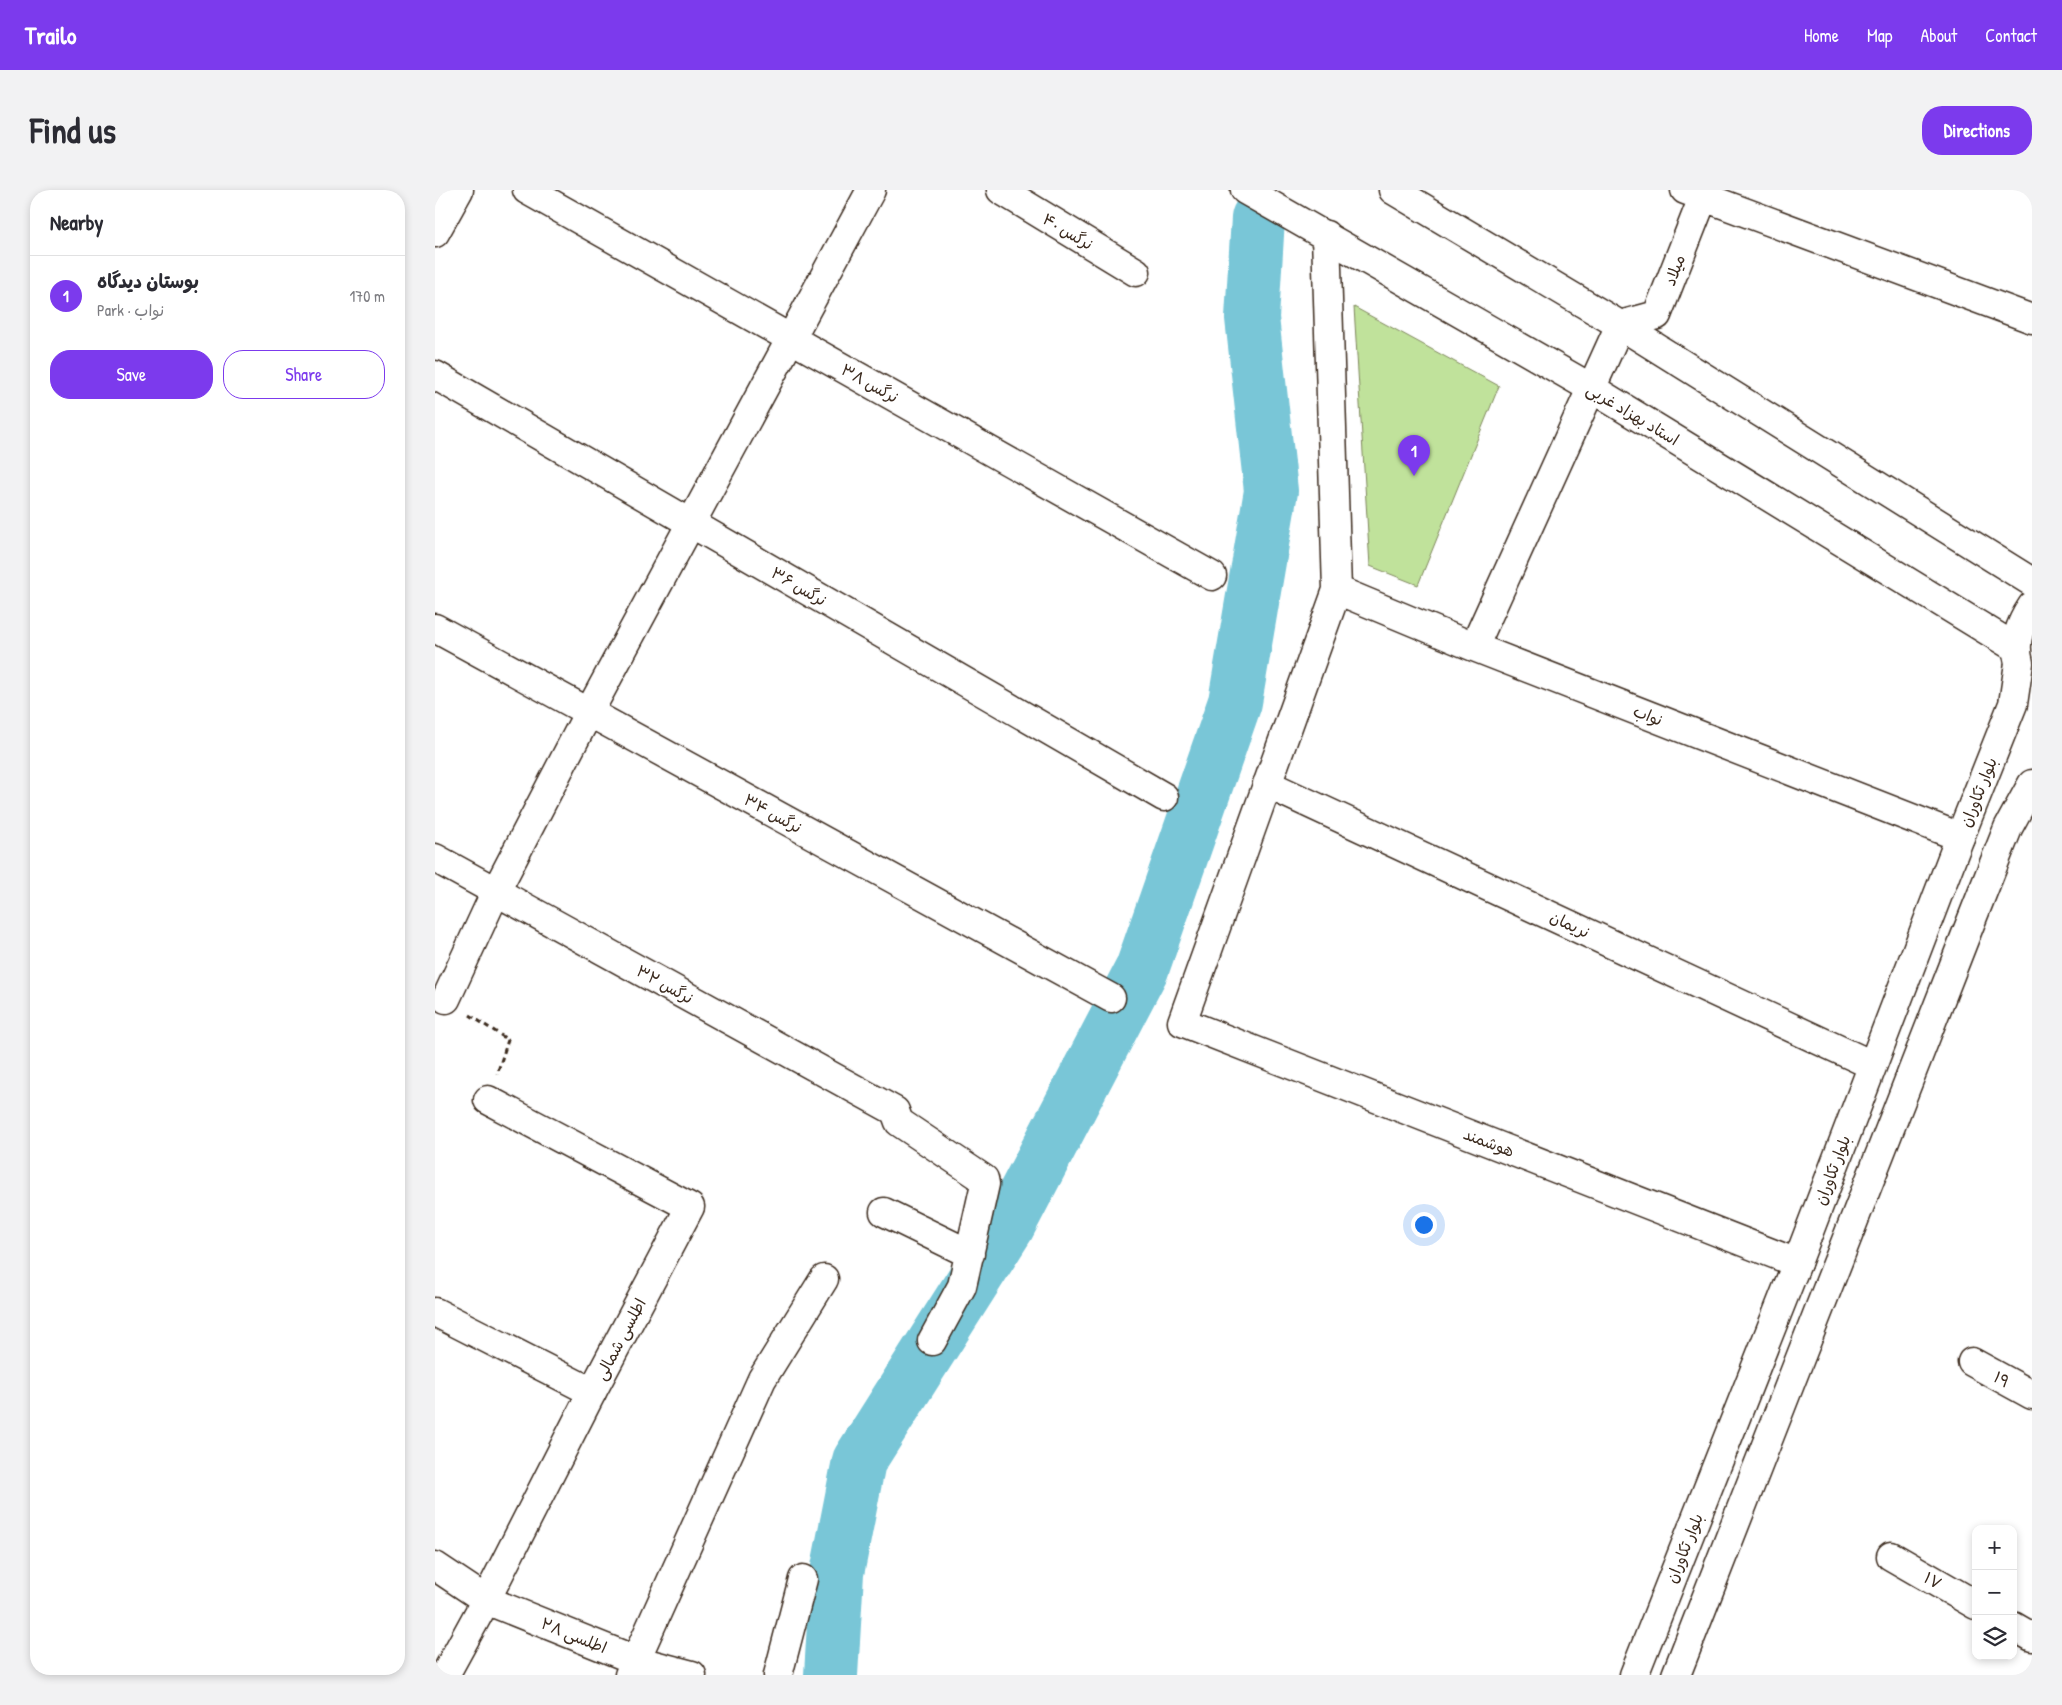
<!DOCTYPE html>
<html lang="en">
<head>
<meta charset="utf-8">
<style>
  :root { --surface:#fff; --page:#f2f2f3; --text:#2b2b33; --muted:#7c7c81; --line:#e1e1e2; --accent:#7c3aed }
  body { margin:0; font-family:"Patrick Hand","Playpen Sans Arabic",sans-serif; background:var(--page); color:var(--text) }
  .controls { position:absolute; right:15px; bottom:15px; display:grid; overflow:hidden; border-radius:10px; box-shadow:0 2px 8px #0003 }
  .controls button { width:45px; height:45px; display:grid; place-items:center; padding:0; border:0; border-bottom:1px solid var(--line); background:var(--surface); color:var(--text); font:25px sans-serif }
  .you { position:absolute; left:988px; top:1034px; width:18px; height:18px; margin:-12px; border:4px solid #fff; border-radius:50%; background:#1a73e8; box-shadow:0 0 0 8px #1a73e833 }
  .badge { display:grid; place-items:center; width:32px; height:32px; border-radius:50%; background:var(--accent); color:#fff; font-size:16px; font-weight:700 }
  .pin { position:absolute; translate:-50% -41px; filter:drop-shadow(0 1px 2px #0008) }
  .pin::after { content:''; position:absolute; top:26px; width:18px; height:15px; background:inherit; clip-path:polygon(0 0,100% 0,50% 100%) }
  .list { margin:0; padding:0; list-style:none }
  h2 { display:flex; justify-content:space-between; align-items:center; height:65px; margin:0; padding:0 20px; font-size:21px }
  h2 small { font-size:16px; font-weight:400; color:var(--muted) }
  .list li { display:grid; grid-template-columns:32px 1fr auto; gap:15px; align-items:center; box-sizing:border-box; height:80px; padding:0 20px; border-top:1px solid var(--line) }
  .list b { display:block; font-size:19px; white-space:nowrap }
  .list p { margin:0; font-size:16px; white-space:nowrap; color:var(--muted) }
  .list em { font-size:16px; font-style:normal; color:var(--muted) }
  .actions { display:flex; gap:10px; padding:15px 20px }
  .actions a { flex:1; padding:11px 0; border:1px solid var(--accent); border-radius:20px; text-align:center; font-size:18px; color:var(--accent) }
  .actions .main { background:var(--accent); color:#fff }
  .icon { flex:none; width:28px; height:28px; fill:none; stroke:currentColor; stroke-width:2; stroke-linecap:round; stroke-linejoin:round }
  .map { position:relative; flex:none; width:1597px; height:1485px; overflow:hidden; border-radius:20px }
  header { display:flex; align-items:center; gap:30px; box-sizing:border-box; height:70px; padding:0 25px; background:var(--accent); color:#fff }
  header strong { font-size:24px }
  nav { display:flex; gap:28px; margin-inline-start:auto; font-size:18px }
  .intro { display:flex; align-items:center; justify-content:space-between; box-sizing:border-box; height:120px; padding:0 30px }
  h1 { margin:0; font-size:35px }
  .button { padding:12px 22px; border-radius:20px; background:var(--accent); color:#fff; font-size:18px; font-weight:700 }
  main { display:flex; gap:30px; padding:0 30px }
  aside { flex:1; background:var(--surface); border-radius:20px; box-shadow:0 2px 8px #0003 }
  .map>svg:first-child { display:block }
  .green { fill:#c0e29b; stroke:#7e865c }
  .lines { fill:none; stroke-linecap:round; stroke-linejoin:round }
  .river { stroke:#79c6d7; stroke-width:54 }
  .street-casing { stroke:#3b2a1e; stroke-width:31 }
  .secondary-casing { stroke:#3b2a1e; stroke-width:31 }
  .path { stroke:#3b2a1e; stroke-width:3; stroke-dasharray:5 4; stroke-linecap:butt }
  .street { stroke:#fff; stroke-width:28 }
  .secondary { stroke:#fff; stroke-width:28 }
  .labels { text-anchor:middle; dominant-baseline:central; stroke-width:5; stroke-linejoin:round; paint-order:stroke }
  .street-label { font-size:16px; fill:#3b2a1e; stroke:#fff }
</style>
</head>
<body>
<header>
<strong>Trailo</strong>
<nav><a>Home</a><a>Map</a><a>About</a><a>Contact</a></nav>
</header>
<div class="intro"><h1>Find us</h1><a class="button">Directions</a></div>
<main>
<aside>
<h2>Nearby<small></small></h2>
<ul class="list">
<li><span class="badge">1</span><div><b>بوستان دیدگاه</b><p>Park · نواب</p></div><em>170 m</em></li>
</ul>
<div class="actions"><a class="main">Save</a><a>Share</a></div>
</aside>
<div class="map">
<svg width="1597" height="1485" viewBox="0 0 1597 1485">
  <rect width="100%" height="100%" fill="#fff"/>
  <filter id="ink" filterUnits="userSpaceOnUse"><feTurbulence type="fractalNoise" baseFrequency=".02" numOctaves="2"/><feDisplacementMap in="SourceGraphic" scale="10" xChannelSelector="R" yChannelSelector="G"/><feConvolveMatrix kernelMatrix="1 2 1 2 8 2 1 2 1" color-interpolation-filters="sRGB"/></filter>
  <g filter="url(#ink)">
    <path class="green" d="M 919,117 L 1064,196 L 983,395 L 935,376 Z"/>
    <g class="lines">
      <path class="river" d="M 396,1485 L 402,1383 L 424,1271 L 573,1036 L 707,779 L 800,512 L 836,301 L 817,128 L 823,28"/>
      <g class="street-casing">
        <path id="street" d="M 92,0 L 777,386
          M 566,0 L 701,82
          M 1250,0 L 1597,129
          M 891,45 L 902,400 L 747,832 L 1362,1073
          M 0,185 L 729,607
          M 902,400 L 1039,457 L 1525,647
          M 0,438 L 676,808
          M 1039,457 L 1185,135 L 1222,125 L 1271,0
          M 832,594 L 1437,875
          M 0,668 L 460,921 L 464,932 L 549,989 L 550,994 L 527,1096 L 497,1151
          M 11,809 L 61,701 L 154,522 L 436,0
          M 449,1022 L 535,1064
          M 0,1122 L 157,1202
          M 1537,1172 L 1597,1205
          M 1456,1366 L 1541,1415
          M 0,1376 L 51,1410 L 200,1470 L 257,1485
          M 1578,1436 L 1597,1447
          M 194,1485 L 327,1189 L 389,1089
          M 343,1485 L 368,1389"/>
      </g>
      <g class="secondary-casing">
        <path id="secondary" d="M 810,0 L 1156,198 L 1581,458
          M 958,0 L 1185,135 L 1597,392
          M 0,43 L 24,0
          M 1584,473 C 1578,451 1585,434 1597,416
          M 10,1485 L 51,1410 L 157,1202 L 255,1017 L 53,910
          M 1199,1485 L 1362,1073 L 1525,647 L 1578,514 L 1584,473
          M 1241,1485 L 1535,734 L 1573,638 L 1597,594"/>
      </g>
      <path class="path" d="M 35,825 L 73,850 L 62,884"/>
      <use href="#street" class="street"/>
      <use href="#secondary" class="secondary"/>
    </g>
  </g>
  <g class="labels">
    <g class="street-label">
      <text transform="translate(633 41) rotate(31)">نرگس ۴۰</text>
      <text transform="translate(1239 80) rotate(-69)">میلاد</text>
      <text transform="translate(435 193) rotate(29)">نرگس ۳۸</text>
      <text transform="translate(1198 224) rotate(31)">استاد بهزاد غربی</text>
      <text transform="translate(364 396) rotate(30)">نرگس ۳۶</text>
      <text transform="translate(1213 525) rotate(21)">نواب</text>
      <text transform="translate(1543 602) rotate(-68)">بلوار تکاوران</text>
      <text transform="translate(338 623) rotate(29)">نرگس ۳۴</text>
      <text transform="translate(1135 734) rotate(25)">نریمان</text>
      <text transform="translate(230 794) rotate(29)">نرگس ۳۲</text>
      <text transform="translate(1054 952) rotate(21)">هوشمند</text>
      <text transform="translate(1397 980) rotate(-69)">بلوار تکاوران</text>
      <text transform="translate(185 1149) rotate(-62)">اطلسی شمالی</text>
      <text transform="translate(1567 1189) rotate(29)">۱۹</text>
      <text transform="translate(1249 1358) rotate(-68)">بلوار تکاوران</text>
      <text transform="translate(1498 1390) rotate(30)">۱۷</text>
      <text transform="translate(139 1445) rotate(22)">اطلسی ۲۸</text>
    </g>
  </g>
</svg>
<div class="controls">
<button>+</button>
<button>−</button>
<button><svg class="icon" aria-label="layers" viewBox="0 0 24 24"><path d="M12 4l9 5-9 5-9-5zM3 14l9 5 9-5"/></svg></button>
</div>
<div class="you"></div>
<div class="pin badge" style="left:979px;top:286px">1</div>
</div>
</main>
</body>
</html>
